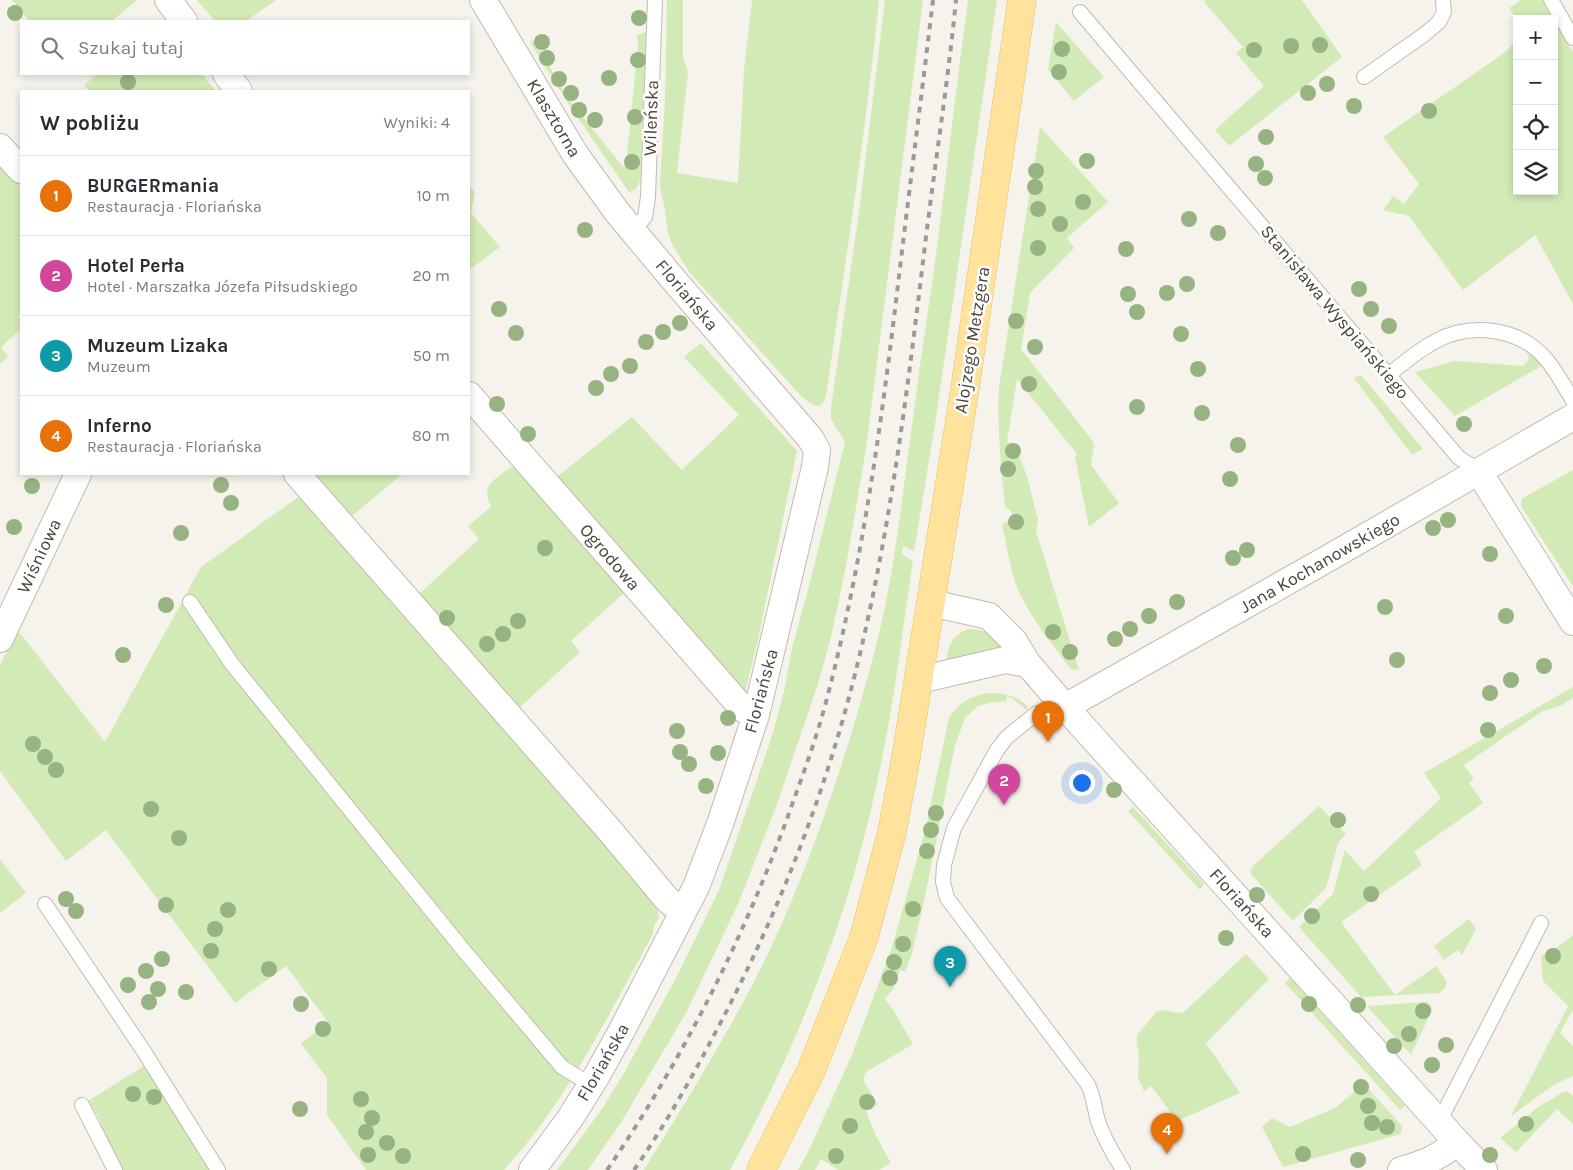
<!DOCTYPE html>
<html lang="pl">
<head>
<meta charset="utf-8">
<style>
  :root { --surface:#fff; --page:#f7f7f7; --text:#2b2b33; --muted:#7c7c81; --line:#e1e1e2; --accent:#fc3f1d }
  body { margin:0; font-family:Karla,sans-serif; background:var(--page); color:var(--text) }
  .controls { position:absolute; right:15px; top:15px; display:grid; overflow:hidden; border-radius:0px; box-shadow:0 2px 8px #0003 }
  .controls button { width:45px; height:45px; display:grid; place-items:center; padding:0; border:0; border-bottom:1px solid var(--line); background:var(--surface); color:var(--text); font:25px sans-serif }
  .you { position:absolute; left:1081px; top:782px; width:18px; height:18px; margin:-12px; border:4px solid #fff; border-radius:50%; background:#1a73e8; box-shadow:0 0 0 8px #1a73e833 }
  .badge { display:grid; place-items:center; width:32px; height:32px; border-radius:50%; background:var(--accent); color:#fff; font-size:16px; font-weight:700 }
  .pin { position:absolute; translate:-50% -41px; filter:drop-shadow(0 1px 2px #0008) }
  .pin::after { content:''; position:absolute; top:26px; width:18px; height:15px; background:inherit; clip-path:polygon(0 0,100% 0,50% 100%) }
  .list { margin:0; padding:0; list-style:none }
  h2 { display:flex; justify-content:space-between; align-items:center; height:65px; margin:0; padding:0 20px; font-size:21px }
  h2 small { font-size:16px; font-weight:400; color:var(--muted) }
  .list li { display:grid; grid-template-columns:32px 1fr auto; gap:15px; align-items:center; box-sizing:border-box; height:80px; padding:0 20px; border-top:1px solid var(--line) }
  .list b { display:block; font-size:19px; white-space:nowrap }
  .list p { margin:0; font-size:16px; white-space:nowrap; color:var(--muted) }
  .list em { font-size:16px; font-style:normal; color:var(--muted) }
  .icon { flex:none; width:28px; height:28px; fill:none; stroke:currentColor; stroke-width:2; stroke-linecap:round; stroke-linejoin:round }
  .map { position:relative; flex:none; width:1573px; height:1170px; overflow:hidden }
  .search { position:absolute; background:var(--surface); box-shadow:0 2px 8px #0003; left:20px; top:20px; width:450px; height:55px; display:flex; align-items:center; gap:12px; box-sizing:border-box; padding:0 18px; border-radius:0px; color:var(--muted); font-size:19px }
  .panel { position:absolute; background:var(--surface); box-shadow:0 2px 8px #0003; left:20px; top:90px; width:450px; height:385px; border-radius:0px }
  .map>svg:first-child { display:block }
  .green { fill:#d2eab5 }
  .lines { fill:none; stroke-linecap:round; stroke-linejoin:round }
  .lane-casing { stroke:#c2bbae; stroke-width:16 }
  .street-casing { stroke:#c2bbae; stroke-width:28 }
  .primary-casing { stroke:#e6c16a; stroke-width:29 }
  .lane { stroke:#fff; stroke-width:14 }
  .street { stroke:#fff; stroke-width:26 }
  .primary { stroke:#ffe39c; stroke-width:28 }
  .rail { stroke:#9a9a9a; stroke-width:4; stroke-dasharray:6 6; stroke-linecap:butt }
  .tree { fill:#97b381 }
  .labels { text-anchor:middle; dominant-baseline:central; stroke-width:5; stroke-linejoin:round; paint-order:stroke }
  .street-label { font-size:18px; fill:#4b4439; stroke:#fff }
</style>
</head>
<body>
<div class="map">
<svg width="1573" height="1170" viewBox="0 0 1573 1170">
  <rect width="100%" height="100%" fill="#f6f3ec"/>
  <path class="green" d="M 12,0 L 137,0 L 112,21 L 30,21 Z
    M 197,0 L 276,0 L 246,21 L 215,21 Z
    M 667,0 L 683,0 L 683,57 L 688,72 L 677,173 L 738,183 L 744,70 L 752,0 L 879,0 C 866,132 845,264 826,396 L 822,404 L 819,406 L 813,405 L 801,396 L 690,273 L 673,246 L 668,234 L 664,204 L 661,194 L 660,183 L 665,100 Z
    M 885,0 L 923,0 L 866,449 L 845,571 L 831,637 L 818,684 L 776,807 L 738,904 L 686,1013 L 623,1119 L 588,1170 L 557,1170 L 602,1109 L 624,1073 L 677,976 L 719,890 L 771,739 L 784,692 L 792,648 L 807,594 L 845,442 L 831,419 L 831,407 L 859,212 Z
    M 968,0 L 997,0 L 935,424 L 914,551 L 903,546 L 902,554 L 913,561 C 902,633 894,706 878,778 C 849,916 798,1046 730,1170 L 644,1170 C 694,1088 747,1005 785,916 C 823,828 853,735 877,642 C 896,566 903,487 914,410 C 921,353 931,296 938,239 C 948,159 957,80 968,0 Z
    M 1206,0 L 1302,0 L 1342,57 L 1229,146 L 1215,130 L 1264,86 L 1236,53 L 1243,47 L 1204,2 Z
    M 1521,0 L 1542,0 L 1553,19 L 1517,19 L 1517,21 L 1509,8 Z
    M 1554,21 L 1573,52 L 1573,304 L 1535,235 L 1463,290 L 1409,216 L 1383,210 L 1393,196 L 1404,204 L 1419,184 L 1383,137 L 1504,53 L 1516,41 L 1517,191 L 1554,191 Z
    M 1056,22 L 1104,77 L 1074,101 L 1048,69 Z
    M 646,32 L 641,171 C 640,180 640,190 629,192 L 571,108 L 530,42 L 534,40 L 567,97 L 623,167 L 626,165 L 638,46 L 637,35 Z
    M 98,74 L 202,74 L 216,91 L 90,91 L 84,85 Z
    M 1040,127 L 1108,202 L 1067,238 L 1074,248 L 1030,293 L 1021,349 L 1092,440 L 1094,444 L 1091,465 L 1119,503 L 1089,527 L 1075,457 L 1077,454 L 1017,379 L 1007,441 L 1019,456 L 1027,476 L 1038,520 L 1036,531 L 1079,670 L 1071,669 C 1052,644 1032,620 1019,592 C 1010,571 1007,546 1002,524 L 1006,523 L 1013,516 L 1011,511 L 1005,507 C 1001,466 997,427 999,387 Z
    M 0,160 L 21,184 L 21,313 L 18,316 L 21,320 L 21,329 L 1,347 L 8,357 L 0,364 Z
    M 469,186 L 475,192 L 471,213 L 500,247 L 469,270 Z
    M 701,343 L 797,451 L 759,635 L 745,693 L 553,480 L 632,417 L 682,470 L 739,415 L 684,357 Z
    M 1529,352 L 1543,365 L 1455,416 L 1415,372 L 1455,361 L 1523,366 L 1528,361 Z
    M 1361,375 L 1423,449 L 1412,455 L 1354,378 Z
    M 511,467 L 523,469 L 627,590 L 571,641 L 580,652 L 518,709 L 418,595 L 479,539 L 468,526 L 491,507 C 480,484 495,480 511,467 Z
    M 1573,470 L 1573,585 L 1572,585 L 1521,506 L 1521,499 Z
    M 307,474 L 402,474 L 351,517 Z
    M 301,495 L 657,904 L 659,918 L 654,925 L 653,934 C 608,1015 567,1101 504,1170 L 366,1170 L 327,1115 L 327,1078 L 301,1044 L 328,1022 L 286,966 L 235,1003 L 106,830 L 66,861 L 0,771 L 0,665 L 16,632 L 21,634 L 105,742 L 201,567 Z
    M 970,629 C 987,630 998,636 1011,646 L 947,661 C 947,645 954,633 970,629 Z
    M 1573,687 L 1573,698 L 1562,705 L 1541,712 L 1464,765 L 1474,779 L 1469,783 L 1483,803 L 1414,852 L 1422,865 L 1341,922 L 1395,995 L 1436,966 L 1447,982 L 1445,988 L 1439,993 L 1361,997 L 1299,927 L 1333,894 L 1345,850 L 1364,871 L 1441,798 L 1424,773 Z
    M 989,693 C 1001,692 1022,697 1028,708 L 1027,710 C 1020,706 1015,699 1007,696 L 1006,701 L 988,703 L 978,706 L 965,718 L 955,745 L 938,831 L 929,822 L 927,834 L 937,837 L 923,906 L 912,953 L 905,972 L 900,970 L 893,989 L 885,999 L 894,1011 L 913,1044 L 866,1072 L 863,1080 L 878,1104 L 866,1111 L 877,1138 L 891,1163 L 879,1170 L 838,1170 L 821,1159 L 815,1170 L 798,1170 L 809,1150 L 851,1057 L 891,950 L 925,831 L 949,718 C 959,702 971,696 989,693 Z
    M 1319,806 L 1346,834 L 1338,843 L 1326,888 L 1293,921 L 1251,874 L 1252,867 Z
    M 1133,807 L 1204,884 L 1200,890 L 1128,811 Z
    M 0,859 L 26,893 L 0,913 Z
    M 1469,919 L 1476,929 L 1462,955 L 1458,950 L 1444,960 L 1434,946 Z
    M 1573,935 L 1573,1012 L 1572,1011 L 1560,1033 L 1573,1046 L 1573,1076 L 1555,1084 L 1511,1116 L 1568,1006 L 1543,981 L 1541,956 L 1562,944 Z
    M 1246,954 L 1269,979 L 1206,1043 L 1240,1093 L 1177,1121 L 1151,1086 L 1144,1091 L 1138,1078 L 1139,1054 L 1137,1044 L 1137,1035 L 1156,1012 L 1163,1010 L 1178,1013 L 1184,1012 Z
    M 1290,978 L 1405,1106 L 1400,1110 L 1285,983 Z
    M 1426,1002 L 1430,1004 L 1432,1010 L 1411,1055 L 1367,1006 Z
    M 147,1064 L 212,1170 L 123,1170 L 102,1134 L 100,1120 L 88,1101 Z
    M 1364,1084 L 1402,1126 L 1401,1134 L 1283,1167 L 1262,1127 L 1272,1118 L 1290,1127 L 1335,1108 Z
    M 1563,1092 L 1568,1092 L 1573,1096 L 1573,1124 L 1557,1109 L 1516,1152 L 1500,1138 L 1537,1108 Z"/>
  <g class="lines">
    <g class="lane-casing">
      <path id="lane" d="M 1551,0 L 1573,38
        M 1080,12 L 1459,458 L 1474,467 L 1479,472
        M 1364,77 L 1425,34 L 1439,22 L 1444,12 L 1443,0
        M 633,231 L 645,217 L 648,197 L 655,0
        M 1389,375 C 1404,362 1419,350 1436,341 C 1471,322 1520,328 1546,359 C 1556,371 1565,387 1573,401
        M 190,602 L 232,664 L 465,952 L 562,1067 L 591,1085
        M 1037,713 L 1007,737 L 997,750 L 954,828 L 944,865 L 943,882 L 947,898 L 959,914 L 1087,1083 C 1094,1095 1094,1108 1098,1121 C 1104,1139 1113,1154 1123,1170
        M 45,904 L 143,1050 L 218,1170
        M 82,1105 L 115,1170
        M 1439,1122 L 1541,923"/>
    </g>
    <g class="street-casing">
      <path id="street" d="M 168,0 L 184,21
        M 483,0 L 575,154 L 617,212 L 673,279 L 810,438 L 817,450 L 815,467 L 756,715 L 720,824 L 696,887 L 621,1032 L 596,1077 L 569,1120 L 532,1170
        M 226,74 L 239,91
        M 0,147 L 21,170
        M 469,395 L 743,709 L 756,715
        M 1479,472 L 1573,622
        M 297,474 L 611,832 L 665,897 L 671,903 L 685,908
        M 931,603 L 989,616 L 1014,641 L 1028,664 L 1065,707 L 1457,1142 L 1484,1170
        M 0,639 L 78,474
        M 919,680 L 1005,660 L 1028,664
        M 1065,707 L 1327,559 L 1573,417
        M 1401,1170 C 1423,1164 1440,1157 1457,1142"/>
    </g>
    <g class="primary-casing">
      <path id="primary" d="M 761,1170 L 811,1071 L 864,937 L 892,832 L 906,757 L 965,388 L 1022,0"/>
    </g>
    <use href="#lane" class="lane"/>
    <use href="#street" class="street"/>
    <use href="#primary" class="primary"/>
    <path class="rail" d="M 607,1170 C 685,1056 747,932 793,802 C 805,769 817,736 826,702 C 863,562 882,419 899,276 C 910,184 922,92 933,0
      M 634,1170 C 663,1128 689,1083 713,1037 C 768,934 813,826 845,712 C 887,560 906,402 925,245 C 935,163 948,82 956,0"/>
  </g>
  <g class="tree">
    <circle cx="15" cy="13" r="8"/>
    <circle cx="639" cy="18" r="8"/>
    <circle cx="542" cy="42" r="8"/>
    <circle cx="1320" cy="45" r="8"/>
    <circle cx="1291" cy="46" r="8"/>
    <circle cx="1062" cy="49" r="8"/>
    <circle cx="1254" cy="50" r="8"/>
    <circle cx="547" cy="58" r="8"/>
    <circle cx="638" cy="60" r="8"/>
    <circle cx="1059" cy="72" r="8"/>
    <circle cx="609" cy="78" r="8"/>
    <circle cx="559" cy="79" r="8"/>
    <circle cx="128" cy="82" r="8"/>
    <circle cx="1327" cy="84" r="8"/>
    <circle cx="571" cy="93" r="8"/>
    <circle cx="1308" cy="93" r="8"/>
    <circle cx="1354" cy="106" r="8"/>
    <circle cx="579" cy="110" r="8"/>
    <circle cx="1429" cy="111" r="8"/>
    <circle cx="635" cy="117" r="8"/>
    <circle cx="595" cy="120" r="8"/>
    <circle cx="1266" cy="137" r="8"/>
    <circle cx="1087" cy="161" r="8"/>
    <circle cx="632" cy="162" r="8"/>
    <circle cx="1256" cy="164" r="8"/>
    <circle cx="1036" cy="171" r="8"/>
    <circle cx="1265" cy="178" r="8"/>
    <circle cx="1035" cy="187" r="8"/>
    <circle cx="1083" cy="202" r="8"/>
    <circle cx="1038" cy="209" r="8"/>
    <circle cx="1189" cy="219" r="8"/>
    <circle cx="1060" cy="224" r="8"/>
    <circle cx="585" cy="230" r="8"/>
    <circle cx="1218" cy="233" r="8"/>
    <circle cx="1038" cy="248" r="8"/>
    <circle cx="1126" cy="249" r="8"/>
    <circle cx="1187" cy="284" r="8"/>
    <circle cx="1359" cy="289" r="8"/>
    <circle cx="1167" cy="293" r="8"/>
    <circle cx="1128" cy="294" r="8"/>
    <circle cx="499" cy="309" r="8"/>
    <circle cx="1371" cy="309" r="8"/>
    <circle cx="1137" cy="312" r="8"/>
    <circle cx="1016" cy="321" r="8"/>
    <circle cx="680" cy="323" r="8"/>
    <circle cx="1389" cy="326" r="8"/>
    <circle cx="663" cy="332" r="8"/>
    <circle cx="516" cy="333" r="8"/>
    <circle cx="1181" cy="334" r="8"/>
    <circle cx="646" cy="342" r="8"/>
    <circle cx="1035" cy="347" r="8"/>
    <circle cx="630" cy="366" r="8"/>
    <circle cx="1198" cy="369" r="8"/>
    <circle cx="611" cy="374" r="8"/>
    <circle cx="1029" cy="384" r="8"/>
    <circle cx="596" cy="388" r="8"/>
    <circle cx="497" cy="404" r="8"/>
    <circle cx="1137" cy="407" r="8"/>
    <circle cx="1202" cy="413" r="8"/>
    <circle cx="1464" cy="424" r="8"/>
    <circle cx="528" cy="434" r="8"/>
    <circle cx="1238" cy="445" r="8"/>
    <circle cx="1013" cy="451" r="8"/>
    <circle cx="1008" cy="469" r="8"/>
    <circle cx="1230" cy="479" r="8"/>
    <circle cx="221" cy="485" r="8"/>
    <circle cx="32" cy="486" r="8"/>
    <circle cx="231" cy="503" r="8"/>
    <circle cx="1448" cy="520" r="8"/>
    <circle cx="1016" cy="522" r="8"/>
    <circle cx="14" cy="527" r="8"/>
    <circle cx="1433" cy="528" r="8"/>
    <circle cx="181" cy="533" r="8"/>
    <circle cx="545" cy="548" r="8"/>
    <circle cx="1247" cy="550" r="8"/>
    <circle cx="1490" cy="554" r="8"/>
    <circle cx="1233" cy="558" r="8"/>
    <circle cx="1177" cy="602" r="8"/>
    <circle cx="166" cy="605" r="8"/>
    <circle cx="1385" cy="607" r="8"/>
    <circle cx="1149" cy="616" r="8"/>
    <circle cx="1506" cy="616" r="8"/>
    <circle cx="447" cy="618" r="8"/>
    <circle cx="518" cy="621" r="8"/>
    <circle cx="1130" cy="629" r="8"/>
    <circle cx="1053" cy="632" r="8"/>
    <circle cx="503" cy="634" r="8"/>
    <circle cx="1115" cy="639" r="8"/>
    <circle cx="487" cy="644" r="8"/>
    <circle cx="1070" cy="652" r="8"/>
    <circle cx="123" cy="655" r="8"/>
    <circle cx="1397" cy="660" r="8"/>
    <circle cx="1544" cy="666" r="8"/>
    <circle cx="1511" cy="680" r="8"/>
    <circle cx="1490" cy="693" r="8"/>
    <circle cx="728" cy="718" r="8"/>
    <circle cx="1488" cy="730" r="8"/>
    <circle cx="677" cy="731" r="8"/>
    <circle cx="33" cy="744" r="8"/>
    <circle cx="680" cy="752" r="8"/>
    <circle cx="718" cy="753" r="8"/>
    <circle cx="45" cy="757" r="8"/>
    <circle cx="689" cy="764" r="8"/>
    <circle cx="56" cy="770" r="8"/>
    <circle cx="706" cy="786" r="8"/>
    <circle cx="1114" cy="790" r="8"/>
    <circle cx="151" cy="809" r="8"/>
    <circle cx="936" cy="813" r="8"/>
    <circle cx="1338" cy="820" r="8"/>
    <circle cx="931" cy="830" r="8"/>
    <circle cx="179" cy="838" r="8"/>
    <circle cx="927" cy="851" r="8"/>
    <circle cx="1371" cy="894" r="8"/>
    <circle cx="1257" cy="895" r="8"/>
    <circle cx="66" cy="899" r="8"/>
    <circle cx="166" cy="905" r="8"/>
    <circle cx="913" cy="909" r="8"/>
    <circle cx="228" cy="910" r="8"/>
    <circle cx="76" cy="911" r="8"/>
    <circle cx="1312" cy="916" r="8"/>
    <circle cx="215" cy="929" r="8"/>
    <circle cx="1226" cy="938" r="8"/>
    <circle cx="903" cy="944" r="8"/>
    <circle cx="211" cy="951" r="8"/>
    <circle cx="1553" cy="956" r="8"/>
    <circle cx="162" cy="959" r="8"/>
    <circle cx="894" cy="962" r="8"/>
    <circle cx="269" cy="969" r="8"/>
    <circle cx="146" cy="971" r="8"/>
    <circle cx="890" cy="978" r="8"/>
    <circle cx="128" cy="985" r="8"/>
    <circle cx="158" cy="989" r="8"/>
    <circle cx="186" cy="992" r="8"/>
    <circle cx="149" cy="1002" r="8"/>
    <circle cx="301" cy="1004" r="8"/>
    <circle cx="1309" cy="1004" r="8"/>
    <circle cx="1358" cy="1005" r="8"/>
    <circle cx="1423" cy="1011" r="8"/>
    <circle cx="323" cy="1029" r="8"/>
    <circle cx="1409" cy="1034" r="8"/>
    <circle cx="1446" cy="1045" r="8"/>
    <circle cx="1394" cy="1046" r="8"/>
    <circle cx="1432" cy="1065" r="8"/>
    <circle cx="1361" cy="1087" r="8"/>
    <circle cx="133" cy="1094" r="8"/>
    <circle cx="154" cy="1097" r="8"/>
    <circle cx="361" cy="1099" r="8"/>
    <circle cx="867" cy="1102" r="8"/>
    <circle cx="1368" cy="1106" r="8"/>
    <circle cx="300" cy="1109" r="8"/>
    <circle cx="372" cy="1118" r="8"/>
    <circle cx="1372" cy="1123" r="8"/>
    <circle cx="1526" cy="1124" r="8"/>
    <circle cx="850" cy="1126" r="8"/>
    <circle cx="1387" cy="1127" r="8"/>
    <circle cx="366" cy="1132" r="8"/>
    <circle cx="387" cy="1143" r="8"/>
    <circle cx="1303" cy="1154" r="8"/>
    <circle cx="368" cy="1155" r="8"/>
    <circle cx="1490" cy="1155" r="8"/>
    <circle cx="403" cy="1156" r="8"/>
    <circle cx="836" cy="1156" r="8"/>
    <circle cx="1358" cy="1160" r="8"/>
  </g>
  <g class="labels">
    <g class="street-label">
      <text transform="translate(554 118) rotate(59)">Klasztorna</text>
      <text transform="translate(651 118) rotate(-88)">Wileńska</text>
      <text transform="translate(687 295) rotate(50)">Floriańska</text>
      <text transform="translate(1335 312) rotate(50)">Stanisława Wyspiańskiego</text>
      <text transform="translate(972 340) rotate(-81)">Alojzego Metzgera</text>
      <text transform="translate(39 556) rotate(-65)">Wiśniowa</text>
      <text transform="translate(610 557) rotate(49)">Ogrodowa</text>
      <text transform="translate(1320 563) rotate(-30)">Jana Kochanowskiego</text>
      <text transform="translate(761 691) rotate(-75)">Floriańska</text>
      <text transform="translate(1242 903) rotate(48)">Floriańska</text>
      <text transform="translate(603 1062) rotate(-60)">Floriańska</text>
    </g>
  </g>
</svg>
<div class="controls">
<button>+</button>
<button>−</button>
<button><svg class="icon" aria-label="locate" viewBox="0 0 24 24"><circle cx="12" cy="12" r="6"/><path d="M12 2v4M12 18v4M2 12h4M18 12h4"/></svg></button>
<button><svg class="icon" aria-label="layers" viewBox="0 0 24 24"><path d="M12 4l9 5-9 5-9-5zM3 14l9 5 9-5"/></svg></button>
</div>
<div class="you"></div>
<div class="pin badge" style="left:1048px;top:742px;background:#e8710a">1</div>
<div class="pin badge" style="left:1004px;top:805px;background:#d1479c">2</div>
<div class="pin badge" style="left:950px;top:987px;background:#0f9aa8">3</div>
<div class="pin badge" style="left:1167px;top:1154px;background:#e8710a">4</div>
<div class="search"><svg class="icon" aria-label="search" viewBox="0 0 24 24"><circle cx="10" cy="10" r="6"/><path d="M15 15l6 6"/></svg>Szukaj tutaj</div>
<section class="panel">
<h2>W pobliżu<small>Wyniki: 4</small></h2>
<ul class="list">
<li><span class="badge" style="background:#e8710a">1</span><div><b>BURGERmania</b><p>Restauracja · Floriańska</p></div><em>10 m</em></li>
<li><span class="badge" style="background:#d1479c">2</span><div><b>Hotel Perła</b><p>Hotel · Marszałka Józefa Piłsudskiego</p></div><em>20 m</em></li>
<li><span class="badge" style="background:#0f9aa8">3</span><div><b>Muzeum Lizaka</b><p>Muzeum</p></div><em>50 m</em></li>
<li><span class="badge" style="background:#e8710a">4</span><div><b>Inferno</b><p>Restauracja · Floriańska</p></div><em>80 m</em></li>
</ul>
</section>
</div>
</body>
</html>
